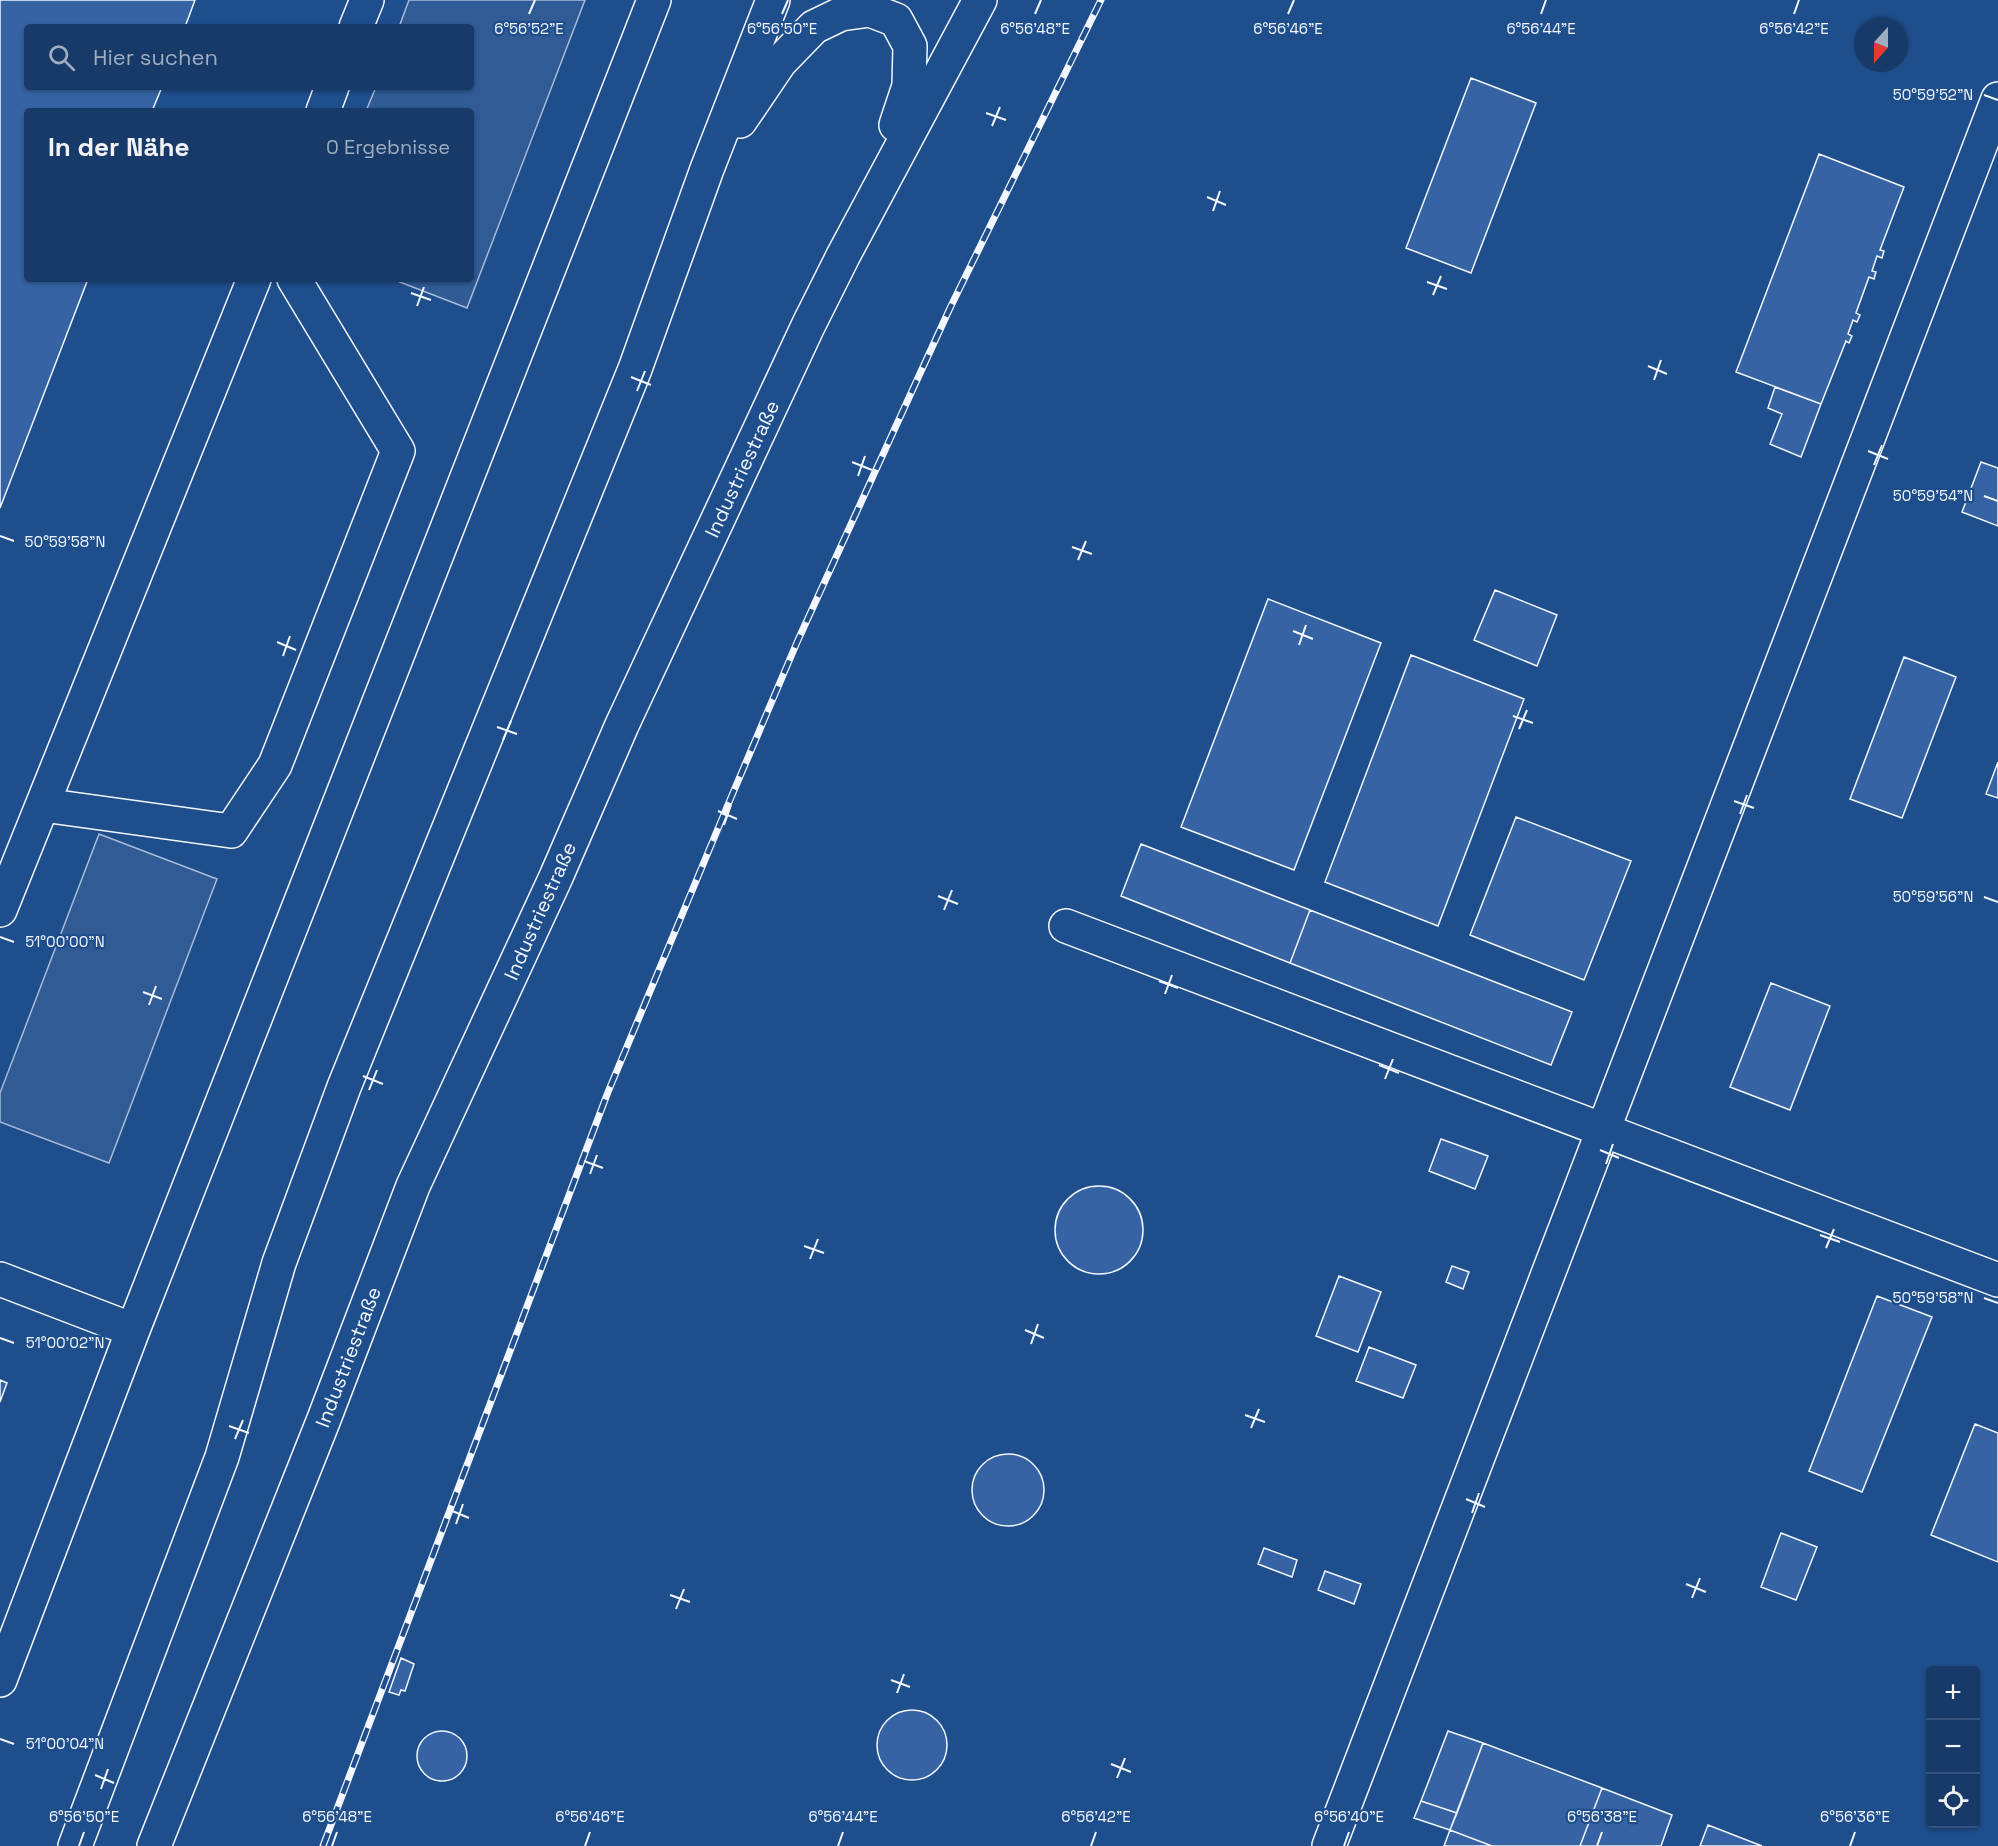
<!DOCTYPE html>
<html lang="de">
<head>
<meta charset="utf-8">
<style>
  :root { --surface:#173a69; --page:#244571; --text:#f1f3f6; --muted:#9eadc0; --line:#36547d }
  body { margin:0; font-family:"Space Grotesk",sans-serif; background:var(--page); color:var(--text) }
  .controls { position:absolute; right:18px; bottom:18px; display:grid; overflow:hidden; border-radius:6px; box-shadow:0 2px 4px #0004 }
  .controls button { width:54px; height:54px; display:grid; place-items:center; padding:0; border:0; border-bottom:2px solid var(--line); background:var(--surface); color:var(--text); font:30px sans-serif }
  .compass { position:absolute; left:1854px; top:18px; width:54px; height:54px; border-radius:50%; background:var(--surface); box-shadow:0 2px 4px #0004; rotate:201deg }
  .list { margin:0; padding:0; list-style:none }
  h2 { display:flex; justify-content:space-between; align-items:center; height:78px; margin:0; padding:0 24px; font-size:26px }
  h2 small { font-size:20px; font-weight:400; color:var(--muted) }
  .icon { flex:none; width:33px; height:33px; fill:none; stroke:currentColor; stroke-width:2; stroke-linecap:round; stroke-linejoin:round }
  .map { position:relative; flex:none; width:1998px; height:1846px; overflow:hidden }
  .search { position:absolute; background:var(--surface); box-shadow:0 2px 4px #0004; left:24px; top:24px; width:450px; height:66px; display:flex; align-items:center; gap:15px; box-sizing:border-box; padding:0 21px; border-radius:6px; color:var(--muted); font-size:22px }
  .panel { position:absolute; background:var(--surface); box-shadow:0 2px 4px #0004; left:24px; top:108px; width:450px; height:174px; border-radius:6px }
  .map>svg:first-child { display:block }
  .parking { fill:#305b95; stroke:#a8bbd7; stroke-width:1.5 }
  .building { fill:#3563a3; stroke:#f2f6ff; stroke-width:1.5 }
  .lines { fill:none; stroke-linecap:round; stroke-linejoin:round }
  .minor-casing { stroke:#f2f6ff; stroke-width:36 }
  .highway-casing { stroke:#f2f6ff; stroke-width:36 }
  .minor { stroke:#1f4e8c; stroke-width:33 }
  .highway { stroke:#1f4e8c; stroke-width:33 }
  .rail-casing { stroke:#f2f6ff; stroke-width:7 }
  .rail { stroke:#1f4e8c; stroke-width:4.5; stroke-dasharray:14; stroke-linecap:butt }
  .ticks { fill:none; stroke:#f2f6ff; stroke-width:2 }
  .labels { text-anchor:middle; dominant-baseline:central; stroke-width:4.5; stroke-linejoin:round; paint-order:stroke }
  .street-label { font-size:20px; fill:#f2f6ff; stroke:#1f4e8c }
  .ticks-label { font-size:15px; text-anchor:middle; fill:#f2f6ff; stroke:#1f4e8c; stroke-width:4.5; stroke-linejoin:round; paint-order:stroke }
</style>
</head>
<body>
<div class="map">
<svg width="1998" height="1846" viewBox="0 0 1998 1846">
  <rect width="100%" height="100%" fill="#1f4e8c"/>
  <path class="parking" d="M 409,0 L 585,0 L 467,308 L 392,279 L 471,279 L 471,111 L 366,111 L 376,87 L 471,87 L 471,27 L 399,27 Z
    M 99,834 L 217,879 L 109,1163 L 0,1122 L 0,1093 Z"/>
  <path class="building" d="M 0,0 L 195,0 L 185,27 L 27,27 L 27,87 L 162,87 L 152,111 L 27,111 L 27,279 L 88,279 L 0,508 Z
    M 1471,78 L 1536,103 L 1471,273 L 1406,248 Z
    M 1819,154 L 1904,187 L 1880,250 L 1884,251 L 1882,258 L 1877,256 L 1872,271 L 1876,272 L 1874,279 L 1869,277 L 1856,313 L 1860,315 L 1857,322 L 1853,320 L 1848,334 L 1852,336 L 1849,343 L 1846,341 L 1821,404 L 1736,372 Z
    M 1775,387 L 1821,404 L 1801,457 L 1770,444 L 1782,414 L 1768,408 Z
    M 1981,462 L 1998,468 L 1998,526 L 1962,512 Z
    M 1495,590 L 1557,615 L 1537,666 L 1474,640 Z
    M 1268,599 L 1381,643 L 1294,870 L 1181,827 Z
    M 1411,655 L 1524,699 L 1438,926 L 1325,882 Z
    M 1904,657 L 1956,677 L 1902,818 L 1850,799 Z
    M 1998,762 L 1998,798 L 1986,794 Z
    M 1516,817 L 1631,861 L 1584,980 L 1470,935 Z
    M 1141,844 L 1310,910 L 1290,963 L 1121,896 Z
    M 1310,910 L 1572,1012 L 1551,1065 L 1290,963 Z
    M 1771,983 L 1830,1006 L 1790,1110 L 1730,1087 Z
    M 1441,1139 L 1488,1156 L 1475,1189 L 1429,1171 Z
    M1055 1230a44 44 0 1 1 88 0a44 44 0 1 1-88 0Z
    M 1452,1266 L 1469,1272 L 1463,1289 L 1446,1282 Z
    M 1339,1276 L 1381,1292 L 1358,1352 L 1316,1336 Z
    M 1877,1296 L 1932,1317 L 1862,1492 L 1809,1471 Z
    M 1369,1347 L 1416,1365 L 1403,1398 L 1356,1381 Z
    M 0,1380 L 7,1383 L 0,1402 Z
    M 1975,1424 L 1998,1433 L 1998,1562 L 1931,1535 Z
    M972 1490a36 36 0 1 1 72 0a36 36 0 1 1-72 0Z
    M 1781,1533 L 1817,1547 L 1796,1600 L 1761,1587 Z
    M 1264,1548 L 1297,1560 L 1292,1577 L 1258,1564 Z
    M 1325,1571 L 1361,1584 L 1354,1604 L 1318,1590 Z
    M 401,1658 L 414,1664 L 405,1691 L 401,1690 L 399,1695 L 389,1692 Z
    M877 1745a35 35 0 1 1 70 0a35 35 0 1 1-70 0Z
    M417 1756a25 25 0 1 1 50 0a25 25 0 1 1-50 0Z
    M 1448,1731 L 1483,1743 L 1457,1813 L 1421,1801 Z
    M 1483,1743 L 1602,1788 L 1580,1846 L 1492,1846 L 1450,1830 Z
    M 1602,1788 L 1672,1815 L 1661,1846 L 1580,1846 Z
    M 1421,1801 L 1457,1813 L 1450,1830 L 1414,1818 Z
    M 1708,1825 L 1762,1846 L 1700,1846 Z
    M 1450,1830 L 1492,1846 L 1444,1846 Z"/>
  <g class="lines">
    <g class="minor-casing">
      <path id="minor" d="M 356,27 L 367,0
        M 323,111 L 332,87
        M 43,805 L 231,831 L 275,765 L 398,451 L 294,279
        M 0,910 L 254,279
        M 1066,926 L 1998,1280
        M 0,1279 L 133,1330
        M 0,1680 L 133,1330 L 654,0
        M 1329,1846 L 1998,99"/>
    </g>
    <g class="highway-casing">
      <path id="highway" d="M 740,121 L 780,62 L 814,27 L 841,14 L 870,10 L 896,20 L 910,46 L 909,86 L 896,125
        M 75,1846 L 222,1457 L 279,1263 L 344,1087 L 635,369 L 707,169 L 773,0
        M 154,1846 L 324,1419 L 413,1186 L 556,877 L 622,725 L 808,326 L 843,256 L 980,0"/>
    </g>
    <use href="#minor" class="minor"/>
    <use href="#highway" class="highway"/>
    <g class="rail-casing">
      <path id="rail" d="M 323,1846 L 608,1092 L 727,807 L 798,640 L 950,308 L 1101,0"/>
    </g>
    <use href="#rail" class="rail"/>
  </g>
  <path class="ticks" d="M 529,14 L 535,0M 782,14 L 788,0M 1035,14 L 1041,0M 1288,14 L 1294,0M 1541,14 L 1546,0M 1794,14 L 1799,0M 1984,95 L 1998,100M 986,113 L 1006,120M 992,126 L 1000,107M 1207,197 L 1226,205M 1213,211 L 1220,191M 1427,282 L 1447,289M 411,293 L 431,300M 1433,295 L 1441,276M 417,306 L 424,287M 1648,366 L 1667,374M 631,377 L 651,385M 1654,380 L 1661,360M 637,391 L 645,371M 1868,451 L 1888,459M 852,462 L 872,470M 1874,465 L 1882,445M 858,476 L 865,456M 1984,496 L 1998,501M 0,536 L 14,541M 1072,547 L 1092,554M 1078,560 L 1086,541M 1293,631 L 1313,639M 277,642 L 296,650M 1299,645 L 1306,625M 283,656 L 290,636M 1513,716 L 1533,723M 497,727 L 517,734M 1519,729 L 1527,710M 503,740 L 511,721M 1734,801 L 1754,808M 718,811 L 737,819M 1740,814 L 1747,795M 724,825 L 731,805M 938,896 L 958,904M 1984,897 L 1998,902M 944,910 L 952,890M 0,937 L 14,942M 1159,981 L 1178,988M 143,992 L 162,999M 1165,994 L 1172,975M 149,1005 L 156,986M 1379,1065 L 1399,1073M 363,1076 L 383,1084M 1385,1079 L 1393,1059M 369,1090 L 377,1070M 1600,1150 L 1619,1158M 584,1161 L 603,1168M 1606,1164 L 1613,1144M 590,1174 L 597,1155M 1820,1235 L 1840,1242M 804,1246 L 824,1253M 1826,1248 L 1834,1229M 810,1259 L 818,1239M 1984,1298 L 1998,1303M 1025,1330 L 1044,1338M 0,1338 L 14,1343M 1031,1344 L 1038,1324M 1245,1415 L 1265,1422M 229,1426 L 249,1433M 1251,1428 L 1259,1409M 235,1439 L 243,1420M 1466,1499 L 1485,1507M 450,1510 L 469,1518M 1472,1513 L 1479,1493M 456,1524 L 463,1504M 1686,1584 L 1706,1592M 670,1595 L 690,1602M 1692,1598 L 1700,1578M 676,1609 L 684,1589M 891,1680 L 910,1687M 897,1693 L 904,1674M 0,1739 L 14,1744M 1111,1764 L 1131,1772M 95,1775 L 114,1783M 1117,1778 L 1125,1758M 101,1789 L 108,1769M 79,1846 L 84,1832M 332,1846 L 337,1832M 585,1846 L 590,1832M 838,1846 L 843,1832M 1091,1846 L 1096,1832M 1344,1846 L 1349,1832M 1597,1846 L 1602,1832M 1850,1846 L 1855,1832"/>
  <g class="labels">
    <g class="street-label">
      <text transform="translate(742 469) rotate(-65)">Industriestraße</text>
      <text transform="translate(540 911) rotate(-66)">Industriestraße</text>
      <text transform="translate(348 1357) rotate(-69)">Industriestraße</text>
    </g>
  </g>
  <g class="ticks-label">
    <text x="1541" y="34">6°56'44"E</text>
    <text x="529" y="34">6°56'52"E</text>
    <text x="782" y="34">6°56'50"E</text>
    <text x="1035" y="34">6°56'48"E</text>
    <text x="1288" y="34">6°56'46"E</text>
    <text x="1794" y="34">6°56'42"E</text>
    <text x="1933" y="100">50°59'52"N</text>
    <text x="1933" y="501">50°59'54"N</text>
    <text x="65" y="547">50°59'58"N</text>
    <text x="1933" y="902">50°59'56"N</text>
    <text x="65" y="947">51°00'00"N</text>
    <text x="1933" y="1303">50°59'58"N</text>
    <text x="65" y="1348">51°00'02"N</text>
    <text x="65" y="1749">51°00'04"N</text>
    <text x="84" y="1822">6°56'50"E</text>
    <text x="337" y="1822">6°56'48"E</text>
    <text x="590" y="1822">6°56'46"E</text>
    <text x="843" y="1822">6°56'44"E</text>
    <text x="1096" y="1822">6°56'42"E</text>
    <text x="1349" y="1822">6°56'40"E</text>
    <text x="1602" y="1822">6°56'38"E</text>
    <text x="1855" y="1822">6°56'36"E</text>
  </g>
</svg>
<div class="controls">
<button>+</button>
<button>−</button>
<button><svg class="icon" aria-label="locate" viewBox="0 0 24 24"><circle cx="12" cy="12" r="6"/><path d="M12 2v4M12 18v4M2 12h4M18 12h4"/></svg></button>
</div>
<svg class="compass" viewBox="-18 -18 36 36"><path d="M0-13l5 13h-10z" fill="#e53935"/><path d="M0 13l5-13h-10z" fill="#9eadc0"/></svg>
<div class="search"><svg class="icon" aria-label="search" viewBox="0 0 24 24"><circle cx="10" cy="10" r="6"/><path d="M15 15l6 6"/></svg>Hier suchen</div>
<section class="panel">
<h2>In der Nähe<small>0 Ergebnisse</small></h2>
<ul class="list">
</ul>
</section>
</div>
</body>
</html>
